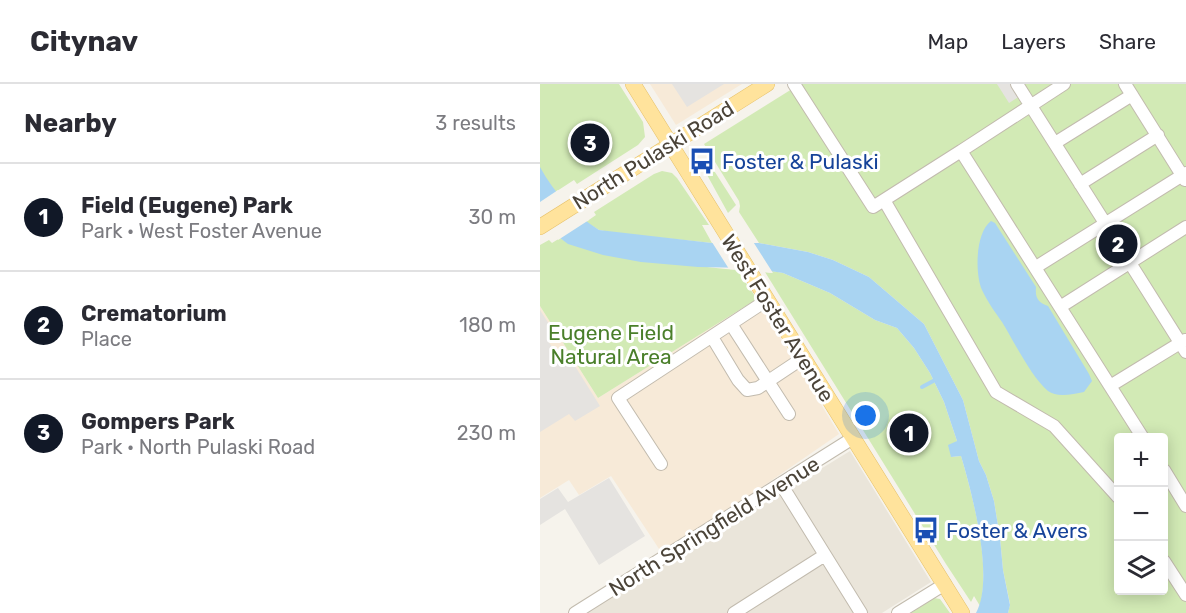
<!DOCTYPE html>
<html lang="en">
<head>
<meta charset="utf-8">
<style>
  :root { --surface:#fff; --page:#f2f2f3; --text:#2b2b33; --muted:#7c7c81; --line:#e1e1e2; --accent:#111827 }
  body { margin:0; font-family:Rubik,sans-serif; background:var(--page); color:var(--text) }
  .controls { position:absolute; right:18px; bottom:18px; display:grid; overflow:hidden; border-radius:6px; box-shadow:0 3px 15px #0003 }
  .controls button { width:54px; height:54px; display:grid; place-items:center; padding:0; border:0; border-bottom:2px solid var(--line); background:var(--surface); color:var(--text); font:30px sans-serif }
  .you { position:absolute; left:326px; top:332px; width:21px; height:21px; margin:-15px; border:4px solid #fff; border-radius:50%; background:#1a73e8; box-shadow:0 0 0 9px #1a73e833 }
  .badge { display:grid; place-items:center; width:39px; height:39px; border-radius:50%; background:var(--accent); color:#fff; font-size:20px; font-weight:700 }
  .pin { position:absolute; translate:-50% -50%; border:3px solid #fff; box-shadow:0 2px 6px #0006 }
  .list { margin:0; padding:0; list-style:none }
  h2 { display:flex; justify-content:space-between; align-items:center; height:78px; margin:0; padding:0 24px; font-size:26px }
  h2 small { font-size:20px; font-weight:400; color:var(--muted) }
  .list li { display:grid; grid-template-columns:39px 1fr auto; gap:18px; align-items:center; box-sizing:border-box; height:108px; padding:0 24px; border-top:2px solid var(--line) }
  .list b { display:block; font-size:22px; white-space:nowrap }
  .list p { margin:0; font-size:20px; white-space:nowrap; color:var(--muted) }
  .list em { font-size:20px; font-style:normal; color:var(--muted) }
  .icon { flex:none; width:33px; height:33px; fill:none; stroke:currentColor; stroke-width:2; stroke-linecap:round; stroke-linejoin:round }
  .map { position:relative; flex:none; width:646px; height:529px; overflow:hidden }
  header { display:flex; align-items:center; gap:36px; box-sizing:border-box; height:84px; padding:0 30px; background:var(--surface); border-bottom:2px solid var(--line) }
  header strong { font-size:28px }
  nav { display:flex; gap:33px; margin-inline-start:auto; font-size:21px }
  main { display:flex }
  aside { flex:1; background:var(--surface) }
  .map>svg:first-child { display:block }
  .residential { fill:#eae5da }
  .commercial { fill:#f7ead8 }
  .green { fill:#d2eab5; fill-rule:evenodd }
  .parking { fill:#e5e3e0 }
  .water { fill:#a9d4f2 }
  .pier { fill:#f6f3ec }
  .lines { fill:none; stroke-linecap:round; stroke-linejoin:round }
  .stream { stroke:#a9d4f2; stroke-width:4 }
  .minor-casing { stroke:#c2bbae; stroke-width:14 }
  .major-casing { stroke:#e6c16a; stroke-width:16 }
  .minor { stroke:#fff; stroke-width:12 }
  .major { stroke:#ffe39c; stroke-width:15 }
  .labels { text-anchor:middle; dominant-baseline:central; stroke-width:6; stroke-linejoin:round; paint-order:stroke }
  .street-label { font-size:21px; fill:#4b4439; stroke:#fff }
  .transit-label { font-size:21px; fill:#164399; stroke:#fff; text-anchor:start }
  .park-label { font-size:21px; fill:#4a7f2a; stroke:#fff }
</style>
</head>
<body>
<header>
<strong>Citynav</strong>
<nav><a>Map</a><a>Layers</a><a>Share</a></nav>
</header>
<main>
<aside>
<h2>Nearby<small>3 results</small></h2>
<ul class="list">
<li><span class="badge">1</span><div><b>Field (Eugene) Park</b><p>Park · West Foster Avenue</p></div><em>30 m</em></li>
<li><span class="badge">2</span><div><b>Crematorium</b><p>Place</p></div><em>180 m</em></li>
<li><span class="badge">3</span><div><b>Gompers Park</b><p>Park · North Pulaski Road</p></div><em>230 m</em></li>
</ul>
</aside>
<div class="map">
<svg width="646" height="529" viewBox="0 0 646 529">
  <rect width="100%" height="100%" fill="#f6f3ec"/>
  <path class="residential" d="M 310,367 L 391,498 L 342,529 L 29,529 L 123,471 L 129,478 Z"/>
  <path class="commercial" d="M 110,0 L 202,0 L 136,41 Z
    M 217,215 L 299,350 L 123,471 L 71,392 L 39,411 L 29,396 L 0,414 L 0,222 L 58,314 Z"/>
  <path class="green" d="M 0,0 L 79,0 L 103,38 L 105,53 L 98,61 L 37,100 L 34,96 L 0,118 Z
    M 260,0 L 646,0 L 646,529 L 468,529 L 470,520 L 463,486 L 460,454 L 454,417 L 446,391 L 439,377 L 423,316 L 384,240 L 329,193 L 293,176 L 268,168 L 219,159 L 199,128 L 200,122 L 199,117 L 164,60 ZM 578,354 L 624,354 L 624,506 L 578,506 Z
    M 173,85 L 196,121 L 188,129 L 166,89 Z
    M 122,87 L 132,89 L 137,94 L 169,141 L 162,141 L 172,159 L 76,149 L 59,146 L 46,138 L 56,131 L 54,128 L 114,90 Z
    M 20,154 L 28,159 C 84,170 142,182 197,186 L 217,215 L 58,314 L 0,222 L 0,161 L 9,156 L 12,159 Z
    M 232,187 L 243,189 L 290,209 L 335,236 L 357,244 L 374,264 L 390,289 L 404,318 L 417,357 L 411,373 L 421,372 C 433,413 451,481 440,522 L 434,512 L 431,518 L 406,480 L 225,188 L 232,189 Z
    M 394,514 L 400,515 L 410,529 L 371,529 Z"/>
  <path class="parking" d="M 132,0 L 184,0 L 147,23 Z
    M 457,0 L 477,0 L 483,10 L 469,19 Z
    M 0,226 L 16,251 L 8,257 L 20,275 L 28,271 L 60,322 L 35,337 L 29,330 L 0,348 Z
    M 69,394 L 105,452 L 59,481 L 25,425 L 0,441 L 0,415 L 18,404 L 28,418 Z"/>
  <path class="water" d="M 0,83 C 14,109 34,130 59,146 L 172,159 L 219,159 L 268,168 L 293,176 L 329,193 L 384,240 L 423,316 L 439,377 L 446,391 L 454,417 L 460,454 L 463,486 L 470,521 L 468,529 L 436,529 C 455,495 432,409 421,372 L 411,373 L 408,361 L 417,357 L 404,318 L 390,289 L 374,264 L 357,244 L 335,236 L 290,209 L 243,189 L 210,184 L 158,183 L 101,178 L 63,171 L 28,160 L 20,154 L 0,126 Z
    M 451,137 L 455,139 L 496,203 C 495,214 498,218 508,222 L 549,290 L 552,297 L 544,308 C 533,310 517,314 508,307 C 492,294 473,256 462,238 C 455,228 447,217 442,206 C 435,190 435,149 451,137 Z"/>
  <path class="pier" d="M 18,106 L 49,136 L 18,156 L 0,130 L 0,118 Z
    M 170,155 L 212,156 L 233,189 L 189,185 Z"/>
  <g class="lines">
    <path class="stream" d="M 382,303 L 397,295"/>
    <g class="minor-casing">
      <path id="minor" d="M 254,0 L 333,123 L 421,67
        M 477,0 L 565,139
        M 524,0 L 421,67 L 603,354
        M 585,0 L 645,96
        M 515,59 L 592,11
        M 540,100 L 618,51
        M 344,116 L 456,308 L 514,342 L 578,413
        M 590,179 L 646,268
        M 496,183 L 646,89
        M 520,223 L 646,143
        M 191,240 L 249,330
        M 172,253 L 198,296 L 207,306 L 218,304 L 263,274
        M 570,302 L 645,256
        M 121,380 L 78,314 L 227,216
        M 624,386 L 646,422
        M 241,400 L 321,529
        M 624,477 L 646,511
        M 35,529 L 313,354
        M 194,529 L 285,471
        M 358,529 L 405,500"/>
    </g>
    <g class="major-casing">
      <path id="major" d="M 93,0 L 422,529
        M 0,143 L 227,0"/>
    </g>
    <use href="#minor" class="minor"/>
    <use href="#major" class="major"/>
  </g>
  <defs>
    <g id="bus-bare" transform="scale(2.07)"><path d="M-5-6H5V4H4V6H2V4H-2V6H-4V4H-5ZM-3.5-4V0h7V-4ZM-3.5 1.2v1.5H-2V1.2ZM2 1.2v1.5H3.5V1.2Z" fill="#1a4fb4" stroke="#fff" stroke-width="2.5" paint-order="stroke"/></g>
  </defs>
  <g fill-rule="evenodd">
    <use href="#bus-bare" x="162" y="77"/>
    <use href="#bus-bare" x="386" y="446"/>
  </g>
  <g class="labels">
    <g class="street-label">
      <text transform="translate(113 71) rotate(-32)">North Pulaski Road</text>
      <text transform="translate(238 234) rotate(58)">West Foster Avenue</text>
      <text transform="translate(174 442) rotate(-32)">North Springfield Avenue</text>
    </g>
    <g class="transit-label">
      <text x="182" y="77">Foster &amp; Pulaski</text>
      <text x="406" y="446">Foster &amp; Avers</text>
    </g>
    <g class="park-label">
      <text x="71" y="248">Eugene Field<tspan x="71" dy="24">Natural Area</tspan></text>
    </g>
  </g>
</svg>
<div class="controls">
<button>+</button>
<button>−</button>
<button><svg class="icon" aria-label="layers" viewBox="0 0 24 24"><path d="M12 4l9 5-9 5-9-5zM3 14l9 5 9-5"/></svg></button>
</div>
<div class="you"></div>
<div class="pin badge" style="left:369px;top:349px">1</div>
<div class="pin badge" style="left:578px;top:160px">2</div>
<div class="pin badge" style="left:50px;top:59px">3</div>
</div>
</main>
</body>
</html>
